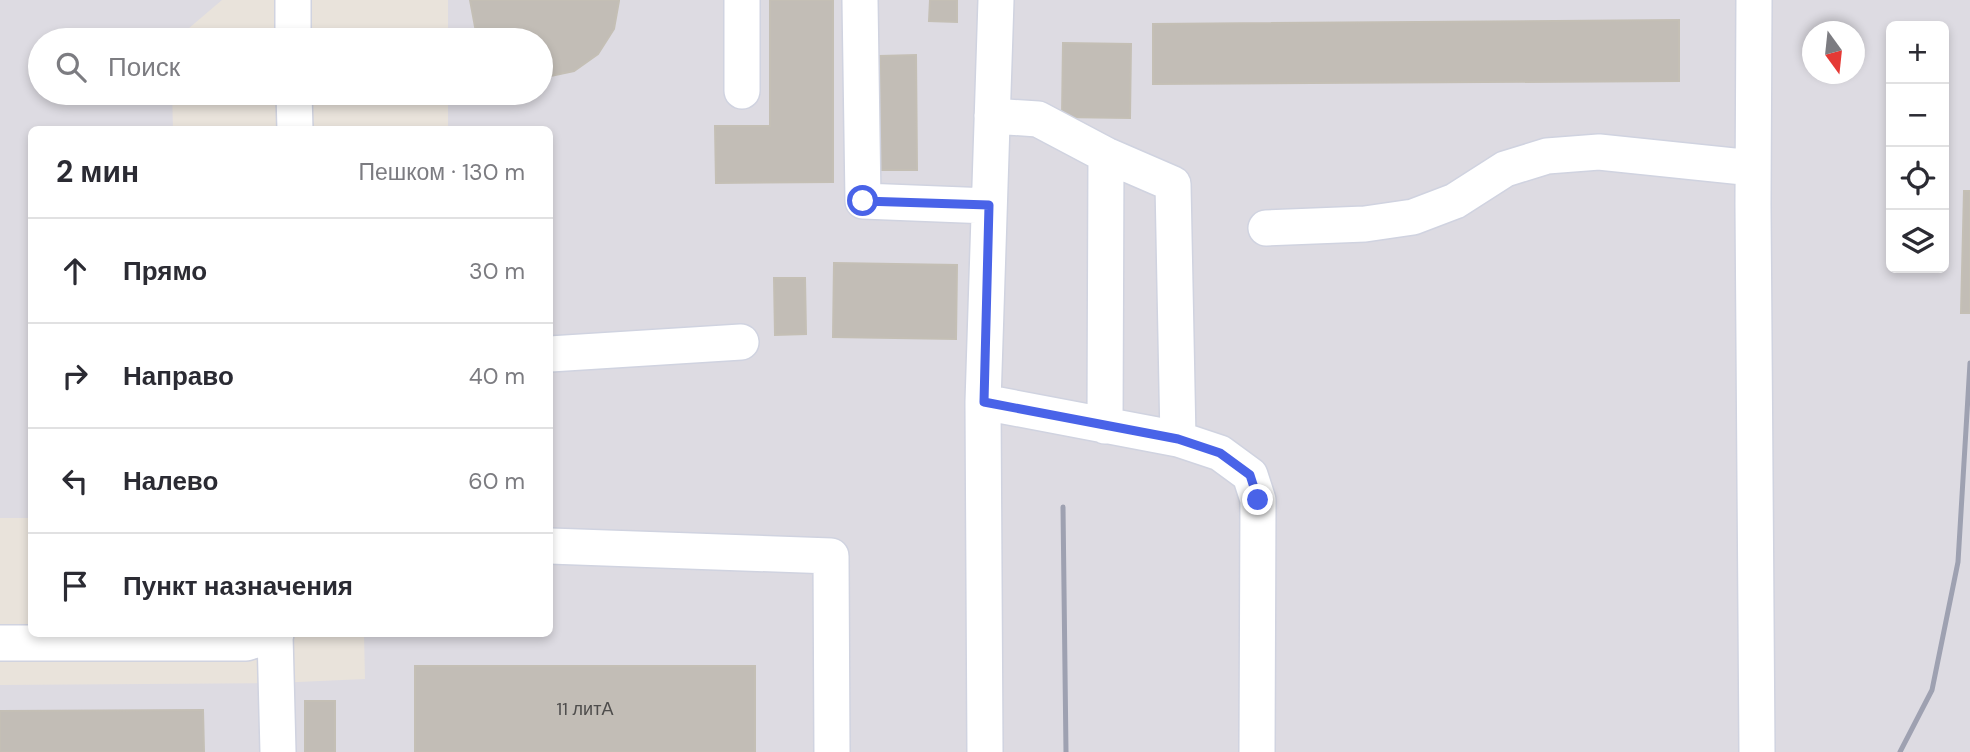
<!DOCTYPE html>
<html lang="ru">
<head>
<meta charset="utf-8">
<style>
  :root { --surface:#fff; --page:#f7f7f7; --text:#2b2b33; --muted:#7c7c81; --line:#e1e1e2 }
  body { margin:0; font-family:"DM Sans",sans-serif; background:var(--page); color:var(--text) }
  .controls { position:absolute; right:21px; top:21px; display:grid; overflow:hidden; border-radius:10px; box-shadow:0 4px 10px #0003 }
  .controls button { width:63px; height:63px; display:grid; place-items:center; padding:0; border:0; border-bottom:2px solid var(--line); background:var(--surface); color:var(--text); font:35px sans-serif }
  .compass { position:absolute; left:1802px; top:21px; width:63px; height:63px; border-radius:50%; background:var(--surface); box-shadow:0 4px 10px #0003; rotate:165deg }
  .stop { position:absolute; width:21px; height:21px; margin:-16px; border:5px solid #4963e8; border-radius:50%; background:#fff }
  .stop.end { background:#4963e8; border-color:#fff; box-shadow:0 2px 7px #0008 }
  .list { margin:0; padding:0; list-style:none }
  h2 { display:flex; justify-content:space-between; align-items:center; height:91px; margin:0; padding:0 28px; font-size:30px }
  h2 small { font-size:23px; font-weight:400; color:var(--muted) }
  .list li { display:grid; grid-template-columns:46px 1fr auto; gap:21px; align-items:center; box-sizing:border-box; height:105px; padding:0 28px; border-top:2px solid var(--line) }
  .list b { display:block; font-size:26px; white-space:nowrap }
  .list em { font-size:23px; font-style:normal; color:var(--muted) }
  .icon { flex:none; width:38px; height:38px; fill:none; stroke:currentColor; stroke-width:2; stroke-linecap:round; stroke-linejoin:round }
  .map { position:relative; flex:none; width:1970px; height:752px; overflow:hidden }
  .search { position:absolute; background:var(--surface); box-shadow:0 4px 10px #0003; left:28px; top:28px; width:525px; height:77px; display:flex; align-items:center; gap:18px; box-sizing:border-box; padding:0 24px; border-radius:38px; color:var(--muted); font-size:26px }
  .panel { position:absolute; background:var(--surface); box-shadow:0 4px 10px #0003; left:28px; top:126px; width:525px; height:511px; border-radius:10px }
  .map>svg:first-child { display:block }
  .industrial { fill:#dddbe2; fill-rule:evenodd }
  .building { fill:#c2bdb6; stroke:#c4bfb5; stroke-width:2 }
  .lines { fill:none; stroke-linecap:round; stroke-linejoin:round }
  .minor-casing { stroke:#d0d3e0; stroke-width:38 }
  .minor { stroke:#fff; stroke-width:35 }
  .rail { stroke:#9ea1b1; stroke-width:5 }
  .route { stroke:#4963e8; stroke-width:9 }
  .labels { text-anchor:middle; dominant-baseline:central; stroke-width:6; stroke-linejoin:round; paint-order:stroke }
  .number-label { font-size:18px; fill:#4e4d4c }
</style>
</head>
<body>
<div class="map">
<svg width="1970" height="752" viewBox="0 0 1970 752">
  <rect width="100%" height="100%" fill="#e9e3db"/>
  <path class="industrial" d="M 0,0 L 222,0 L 175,40 L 40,40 L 40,93 L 172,93 L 173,129 L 32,130 L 31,518 L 0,518 Z
    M 448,0 L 1970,0 L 1970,752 L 0,752 L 0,685 L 276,683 L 365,679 L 364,634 L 550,634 L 550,130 L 448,129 L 448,93 L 541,93 L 541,40 L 448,40 ZM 1891,26 L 1944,26 L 1944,268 L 1891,268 ZM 1812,32 L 1854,32 L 1854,74 L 1812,74 Z"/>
  <path class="building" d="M 470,0 L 619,0 L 619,1 L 614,29 L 598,54 L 574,71 L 546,77 L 541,76 L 541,40 L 482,40 L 476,32 Z
    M 770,0 L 833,0 L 833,182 L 716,183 L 715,126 L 770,126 Z
    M 930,0 L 957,0 L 957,22 L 929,21 Z
    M 1679,20 L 1679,81 L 1153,84 L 1153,24 Z
    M 1063,43 L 1131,44 L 1130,118 L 1062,117 Z
    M 916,55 L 917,170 L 881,170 L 880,56 Z
    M 1964,191 L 1970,191 L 1970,313 L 1961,313 Z
    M 834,263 L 957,265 L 956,339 L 833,337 Z
    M 774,278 L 805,278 L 806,334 L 775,335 Z
    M 415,666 L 755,666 L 755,752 L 415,752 Z
    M 305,701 L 335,701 L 335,752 L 305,752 Z
    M 203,710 L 204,752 L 0,752 L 0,711 Z"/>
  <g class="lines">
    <g class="minor-casing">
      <path id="minor" d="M 293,0 L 293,40
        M 742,0 L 742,91
        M 860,0 L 863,201 L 989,206
        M 1754,0 L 1753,204 L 1757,752
        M 294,93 L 295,130
        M 992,116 L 1038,119 L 1106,155 L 1173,184 L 1178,439
        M 1266,228 L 1365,224 L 1413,217 L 1455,201 L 1505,169 L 1547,156 L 1599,152 L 1753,168
        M 550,354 L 741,342
        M 983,402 L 1178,439 L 1220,453 L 1250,475 L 1258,500 L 1257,752
        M 1105,426 L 1106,155
        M 550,546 L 831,556 L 832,752
        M 275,635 L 278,752
        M 0,643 L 246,643 L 276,634
        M 985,752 L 983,402 L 996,0"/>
    </g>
    <use href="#minor" class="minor"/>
    <path class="rail" d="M 1063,507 L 1066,752
      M 1900,752 L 1932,690 L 1958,562 L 1970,363"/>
  </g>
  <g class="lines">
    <path class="route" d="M 863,201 L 989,205 L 984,402 L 1178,439 L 1220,453 L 1250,475 L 1258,500"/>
  </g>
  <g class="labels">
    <g class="number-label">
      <text x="585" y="709">11 литА</text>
    </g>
  </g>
</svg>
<div class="controls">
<button>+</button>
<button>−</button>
<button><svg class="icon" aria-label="locate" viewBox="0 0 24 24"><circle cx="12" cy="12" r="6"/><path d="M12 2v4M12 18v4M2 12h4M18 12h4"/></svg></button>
<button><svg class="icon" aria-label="layers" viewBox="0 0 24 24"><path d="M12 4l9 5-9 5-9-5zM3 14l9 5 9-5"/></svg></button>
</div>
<svg class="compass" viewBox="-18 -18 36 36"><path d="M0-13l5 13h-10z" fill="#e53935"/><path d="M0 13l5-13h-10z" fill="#7c7c81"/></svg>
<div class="stop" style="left:863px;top:201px"></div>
<div class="stop end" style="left:1258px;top:500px"></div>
<div class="search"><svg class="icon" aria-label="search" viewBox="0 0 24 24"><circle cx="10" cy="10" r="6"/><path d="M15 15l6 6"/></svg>Поиск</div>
<section class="panel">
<h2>2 мин<small>Пешком · 130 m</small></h2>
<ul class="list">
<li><svg class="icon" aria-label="ahead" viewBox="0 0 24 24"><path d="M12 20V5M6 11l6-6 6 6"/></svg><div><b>Прямо</b></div><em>30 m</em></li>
<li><svg class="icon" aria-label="right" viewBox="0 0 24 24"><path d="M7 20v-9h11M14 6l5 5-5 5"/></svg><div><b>Направо</b></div><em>40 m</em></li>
<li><svg class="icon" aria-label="left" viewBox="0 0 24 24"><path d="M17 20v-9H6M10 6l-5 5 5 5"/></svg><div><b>Налево</b></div><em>60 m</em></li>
<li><svg class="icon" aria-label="arrive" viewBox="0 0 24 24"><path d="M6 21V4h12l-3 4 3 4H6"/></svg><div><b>Пункт назначения</b></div></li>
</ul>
</section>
</div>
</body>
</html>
